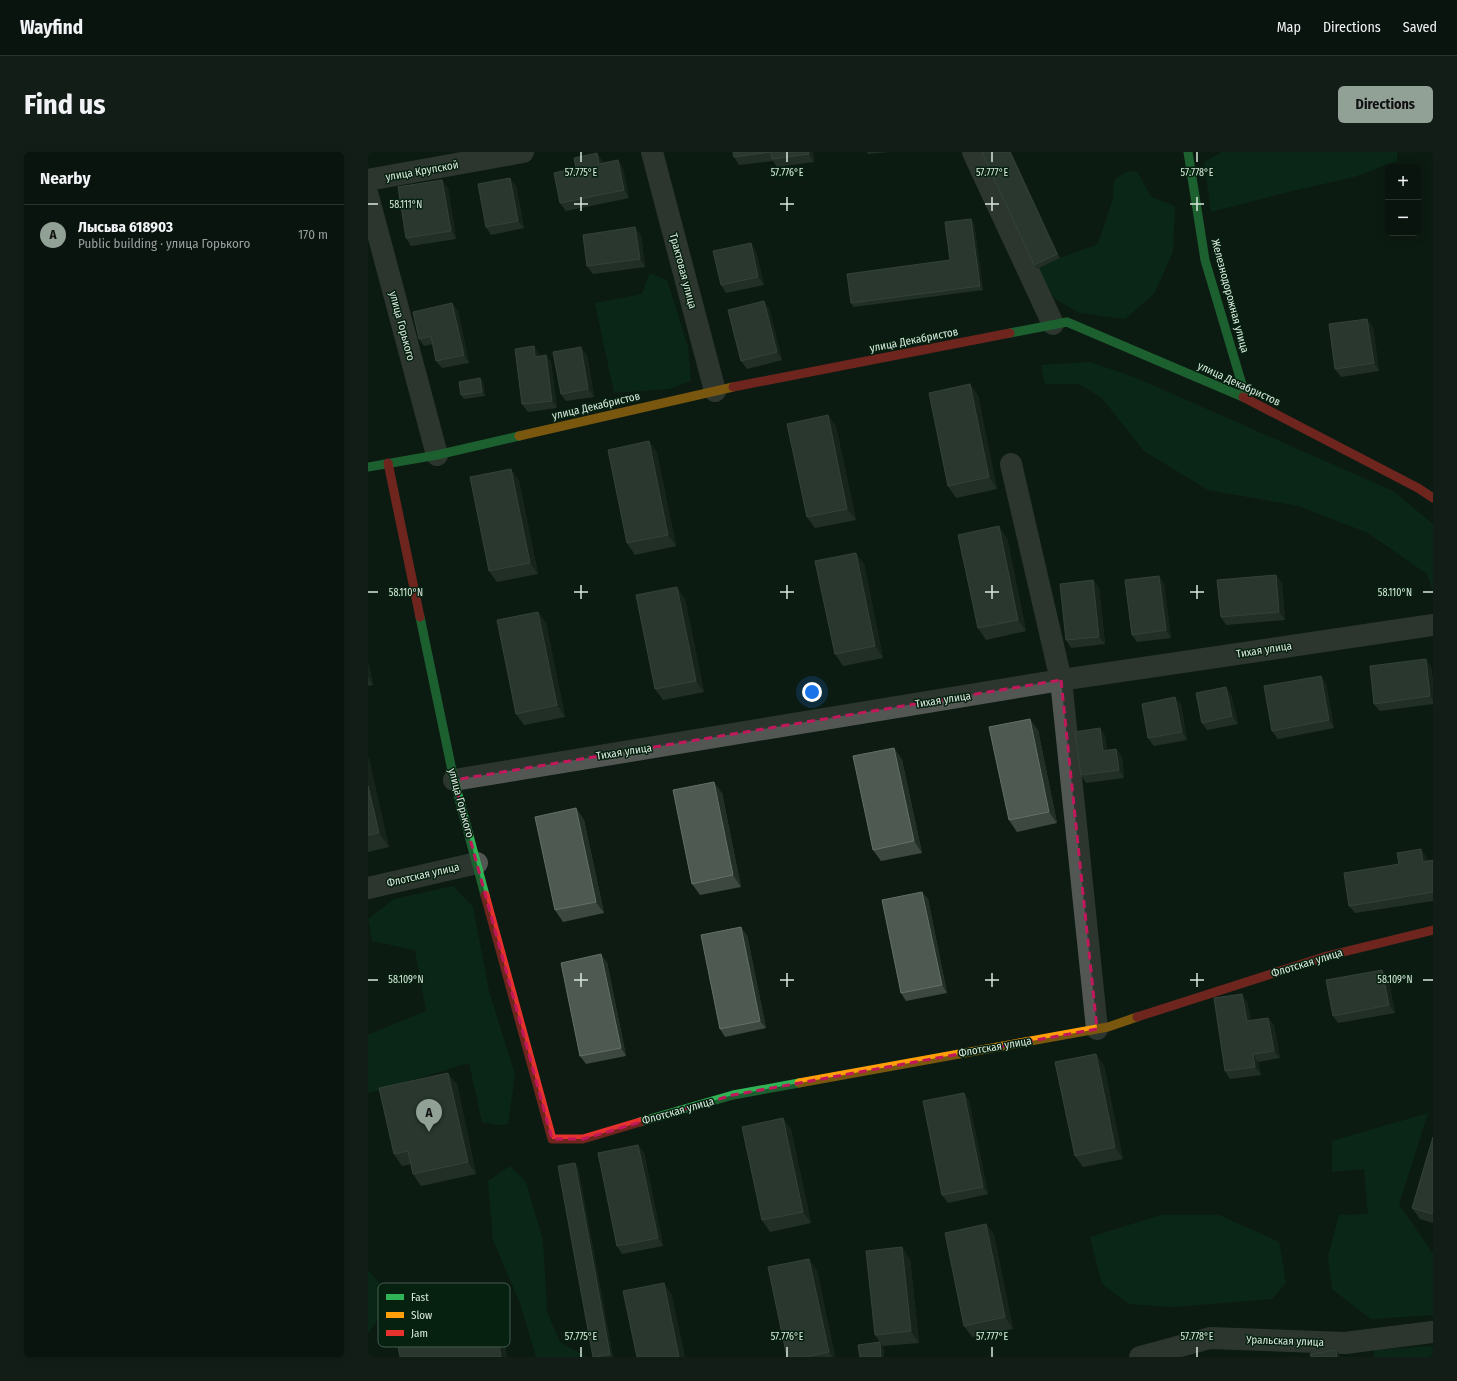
<!DOCTYPE html>
<html lang="en">
<head>
<meta charset="utf-8">
<style>
  :root { --surface:#0a140e; --page:#131d17; --text:#f1f3f6; --muted:#999e9e; --line:#2a332e; --accent:#92a196 }
  body { margin:0; font-family:"Fira Sans Condensed",sans-serif; background:var(--page); color:var(--text) }
  .controls { position:absolute; right:12px; top:12px; display:grid; overflow:hidden; border-radius:6px; box-shadow:0 2px 10px #0003 }
  .controls button { width:36px; height:36px; display:grid; place-items:center; padding:0; border:0; border-bottom:1px solid var(--line); background:var(--surface); color:var(--text); font:20px sans-serif }
  .you { position:absolute; left:444px; top:540px; width:14px; height:14px; margin:-10px; border:3px solid #fff; border-radius:50%; background:#1a73e8; box-shadow:0 0 0 6px #1a73e833 }
  .badge { display:grid; place-items:center; width:26px; height:26px; border-radius:50%; background:var(--accent); color:#111; font-size:13px; font-weight:700 }
  .pin { position:absolute; translate:-50% -33px; filter:drop-shadow(0 1px 2px #0008) }
  .pin::after { content:''; position:absolute; top:21px; width:14px; height:12px; background:inherit; clip-path:polygon(0 0,100% 0,50% 100%) }
  .list { margin:0; padding:0; list-style:none }
  h2 { display:flex; justify-content:space-between; align-items:center; height:52px; margin:0; padding:0 16px; font-size:17px }
  h2 small { font-size:13px; font-weight:400; color:var(--muted) }
  .list li { display:grid; grid-template-columns:26px 1fr auto; gap:12px; align-items:center; box-sizing:border-box; height:60px; padding:0 16px; border-top:1px solid var(--line) }
  .list b { display:block; font-size:15px; white-space:nowrap }
  .list p { margin:0; font-size:13px; white-space:nowrap; color:var(--muted) }
  .list em { font-size:13px; font-style:normal; color:var(--muted) }
  .map { position:relative; flex:none; width:1065px; height:1205px; overflow:hidden; border-radius:6px }
  header { display:flex; align-items:center; gap:24px; box-sizing:border-box; height:56px; padding:0 20px; background:var(--surface); border-bottom:1px solid var(--line) }
  header strong { font-size:19px }
  nav { display:flex; gap:22px; margin-inline-start:auto; font-size:14px }
  .intro { display:flex; align-items:center; justify-content:space-between; box-sizing:border-box; height:96px; padding:0 24px }
  h1 { margin:0; font-size:28px }
  .button { padding:10px 18px; border-radius:6px; background:var(--accent); color:#111; font-size:14px; font-weight:700 }
  main { display:flex; gap:24px; padding:0 24px }
  aside { flex:1; background:var(--surface); border-radius:6px; box-shadow:0 2px 10px #0003 }
  .map>svg:first-child { display:block }
  .green { fill:#07341c }
  .lines { fill:none; stroke-linecap:round; stroke-linejoin:round }
  .street { stroke:#525753; stroke-width:22 }
  .fast { stroke:#30b455; stroke-width:9 }
  .slow { stroke:#ff9f0a; stroke-width:9 }
  .jam { stroke:#e5322d; stroke-width:9 }
  .wall { fill:#3c4840 }
  .shaded-wall { fill:#222f26 }
  .building { fill:#4d5951; stroke:#637067 }
  .marked { fill:none; stroke:#c2185b; stroke-width:3; stroke-dasharray:8 5; stroke-linejoin:round }
  .ticks { fill:none; stroke:#d9e9dd; stroke-width:1.5 }
  .labels { text-anchor:middle; dominant-baseline:central; stroke-width:3; stroke-linejoin:round; paint-order:stroke }
  .street-label { font-size:11px; fill:#d9e9dd; stroke:#072110 }
  .key { fill:#072110; stroke:#465d4e; stroke-width:1 }
  .key-label { font-size:11px; fill:#d9e9dd }
  .ticks-label { font-size:10px; text-anchor:middle; fill:#d9e9dd; stroke:#072110; stroke-width:3; stroke-linejoin:round; paint-order:stroke }
</style>
</head>
<body>
<header>
<strong>Wayfind</strong>
<nav><a>Map</a><a>Directions</a><a>Saved</a></nav>
</header>
<div class="intro"><h1>Find us</h1><a class="button">Directions</a></div>
<main>
<aside>
<h2>Nearby<small></small></h2>
<ul class="list">
<li><span class="badge">A</span><div><b>Лысьва 618903</b><p>Public building · улица Горького</p></div><em>170 m</em></li>
</ul>
</aside>
<div class="map">
<svg width="1065" height="1205" viewBox="0 0 1065 1205">
  <rect width="100%" height="100%" fill="#0d1b12"/>
  <path class="green" d="M 854,0 L 1029,0 L 1029,9 L 986,25 L 924,39 L 843,60 L 836,10 Z
    M 769,19 L 783,45 L 807,54 L 805,100 L 786,142 L 757,167 L 712,161 L 687,147 L 669,117 L 692,106 L 730,92 L 745,47 L 746,28 L 758,20 Z
    M 282,121 L 299,128 L 320,195 L 323,229 L 301,237 L 246,241 L 227,151 L 274,142 Z
    M 722,210 L 766,225 L 1025,339 L 1065,372 L 1065,440 L 1059,422 L 1000,381 L 931,354 L 840,338 L 776,299 L 734,246 L 711,232 L 677,232 L 673,213 Z
    M 85,734 L 105,755 L 121,839 L 147,923 L 140,972 L 131,973 L 114,970 L 101,911 L 0,941 L 0,883 L 58,859 L 47,798 L 4,789 L 0,767 L 26,747 Z
    M 1060,961 L 1031,1052 L 1065,1102 L 1065,1163 L 1003,1167 L 964,1137 L 960,1104 L 971,1063 L 1000,1062 L 996,1017 L 964,1020 L 964,989 Z
    M 142,1014 L 158,1030 L 175,1089 L 179,1160 L 192,1190 L 219,1205 L 168,1205 L 152,1151 L 125,1088 L 120,1029 Z
    M 793,1063 L 851,1063 L 911,1090 L 918,1131 L 904,1147 L 805,1155 L 761,1152 L 734,1132 L 722,1085 Z
    M 0,1118 L 17,1138 L 15,1161 L 0,1181 Z
    M 1065,1194 L 1065,1205 L 1006,1205 L 1006,1198 Z"/>
  <g class="lines">
    <path class="street" d="M 284,0 L 347,239
      M 605,0 L 685,172
      M 0,28 L 155,0
      M 0,44 L 69,303
      M 643,312 L 693,528 L 729,877
      M 86,628 L 693,528 L 1065,473
      M 0,736 L 109,711
      M 772,1205 L 842,1186 L 977,1191 L 1065,1180"/>
    <path class="fast" d="M 820,0 L 837,108 L 878,246
      M 642,181 L 699,170 L 875,245
      M 0,315 L 69,303 L 151,284
      M 52,465 L 86,628 L 117,743
      M 272,970 L 365,943 L 431,931"/>
    <path class="slow" d="M 151,284 L 365,235
      M 431,931 L 740,875 L 769,865"/>
    <path class="jam" d="M 365,235 L 642,181
      M 875,245 L 1050,336 L 1065,346
      M 20,311 L 52,465
      M 117,743 L 184,987 L 215,987 L 272,970
      M 769,865 L 959,804 L 1065,778"/>
  </g>
  <path class="wall" d="M 365,0 L 445,0 L 446,10 L 409,15 L 405,9 L 371,13 L 366,5 Z
    M 499,0 L 521,0 L 500,2 Z
    M 643,0 L 692,106 L 669,117 L 666,113 Z
    M 229,1 L 234,9 L 234,11 L 250,8 L 255,16 L 261,46 L 198,59 L 192,51 L 208,16 Z
    M 148,34 L 156,76 L 123,83 L 118,75 Z
    M 80,36 L 88,87 L 43,94 L 38,86 Z
    M 603,67 L 606,71 L 615,138 L 486,155 L 483,151 L 582,108 Z
    M 273,83 L 277,115 L 225,122 L 219,114 Z
    M 388,99 L 396,133 L 358,141 L 353,133 Z
    M 84,151 L 90,159 L 101,211 L 74,216 L 68,209 L 65,192 L 56,194 L 51,187 Z
    M 401,157 L 414,208 L 379,217 L 373,209 Z
    M 1005,175 L 1011,219 L 973,225 L 967,217 Z
    M 171,202 L 171,204 L 178,203 L 183,211 L 189,256 L 160,260 L 154,252 Z
    M 219,203 L 226,245 L 198,249 L 193,242 Z
    M 112,226 L 115,230 L 117,244 L 96,247 L 93,243 Z
    M 602,232 L 610,244 L 629,337 L 588,346 L 580,334 Z
    M 460,263 L 468,275 L 488,368 L 447,376 L 439,365 Z
    M 289,301 L 308,394 L 267,403 L 259,391 Z
    M 143,317 L 151,329 L 170,422 L 129,430 L 121,419 Z
    M 639,386 L 658,479 L 618,488 L 610,476 Z
    M 496,412 L 515,506 L 475,514 L 467,502 Z
    M 791,424 L 796,432 L 803,486 L 769,490 L 764,483 Z
    M 725,428 L 731,436 L 737,492 L 703,496 L 698,488 Z
    M 914,431 L 917,468 L 858,473 L 853,465 Z
    M 317,447 L 336,540 L 295,548 L 287,537 Z
    M 170,460 L 178,471 L 197,565 L 156,573 L 148,562 Z
    M 0,510 L 5,533 L 0,534 Z
    M 1063,515 L 1065,529 L 1065,552 L 1012,559 L 1006,552 Z
    M 953,524 L 958,532 L 966,576 L 910,587 L 904,579 Z
    M 863,543 L 870,572 L 839,578 L 834,571 Z
    M 807,545 L 813,553 L 819,588 L 786,594 L 780,586 Z
    M 732,576 L 737,584 L 739,598 L 748,597 L 754,605 L 756,626 L 718,631 L 713,623 Z
    M 670,578 L 689,671 L 649,680 L 641,668 Z
    M 526,596 L 534,608 L 554,701 L 513,709 L 505,698 Z
    M 0,605 L 21,695 L 0,700 Z
    M 354,641 L 373,735 L 332,743 L 324,732 Z
    M 208,656 L 216,668 L 236,761 L 195,770 L 187,758 Z
    M 1059,705 L 1059,709 L 1065,708 L 1065,749 L 987,761 L 981,754 L 1031,712 Z
    M 554,740 L 560,747 L 579,841 L 538,849 L 533,841 Z
    M 379,783 L 398,876 L 357,885 L 352,877 Z
    M 239,810 L 258,904 L 218,912 L 212,904 Z
    M 1020,825 L 1027,861 L 970,871 L 965,864 Z
    M 879,850 L 883,869 L 900,866 L 906,873 L 912,906 L 890,910 L 893,923 L 862,927 L 857,919 Z
    M 736,914 L 755,1007 L 715,1015 L 707,1004 Z
    M 89,932 L 108,1022 L 53,1034 L 45,1022 L 43,1012 L 34,1014 L 26,1002 Z
    M 596,941 L 601,949 L 620,1042 L 580,1051 L 574,1043 Z
    M 415,966 L 423,978 L 443,1071 L 402,1080 L 394,1068 Z
    M 1065,985 L 1065,1071 L 1052,1067 L 1044,1056 Z
    M 270,993 L 276,1001 L 295,1094 L 254,1102 L 249,1094 Z
    M 210,1015 L 245,1205 L 225,1205 Z
    M 618,1072 L 626,1083 L 645,1177 L 604,1185 L 596,1174 Z
    M 542,1107 L 551,1191 L 515,1194 L 516,1205 L 492,1205 L 512,1190 L 507,1183 Z
    M 449,1118 L 467,1205 L 419,1205 Z"/>
  <path class="shaded-wall" d="M 441,0 L 445,0 L 446,10 L 441,2 Z
    M 642,0 L 643,0 L 692,106 L 689,102 Z
    M 229,1 L 234,9 L 236,20 L 231,12 Z
    M 250,8 L 255,16 L 261,46 L 256,38 Z
    M 142,26 L 148,34 L 156,76 L 150,69 Z
    M 74,28 L 80,36 L 88,87 L 83,79 Z
    M 603,67 L 606,71 L 615,138 L 612,134 Z
    M 267,75 L 273,83 L 277,115 L 272,107 Z
    M 383,91 L 388,99 L 396,133 L 390,125 Z
    M 396,149 L 401,157 L 414,208 L 409,200 Z
    M 84,151 L 90,159 L 101,211 L 96,203 Z
    M 999,167 L 1005,175 L 1011,219 L 1006,211 Z
    M 166,194 L 171,202 L 172,213 L 167,205 Z
    M 213,195 L 219,203 L 226,245 L 220,237 Z
    M 178,203 L 183,211 L 189,256 L 184,249 Z
    M 112,226 L 115,230 L 117,244 L 114,240 Z
    M 602,232 L 610,244 L 629,337 L 621,325 Z
    M 460,263 L 468,275 L 488,368 L 479,357 Z
    M 281,289 L 289,301 L 308,394 L 300,383 Z
    M 143,317 L 151,329 L 170,422 L 162,411 Z
    M 631,374 L 639,386 L 658,479 L 650,468 Z
    M 488,401 L 496,412 L 515,506 L 507,494 Z
    M 908,423 L 914,431 L 917,468 L 911,460 Z
    M 791,424 L 796,432 L 803,486 L 798,478 Z
    M 725,428 L 731,436 L 737,492 L 731,485 Z
    M 309,435 L 317,447 L 336,540 L 328,529 Z
    M 170,460 L 178,471 L 197,565 L 189,553 Z
    M 1058,507 L 1063,515 L 1065,529 L 1065,548 L 1062,544 Z
    M 0,510 L 5,533 L 0,525 Z
    M 953,524 L 958,532 L 966,576 L 961,568 Z
    M 858,535 L 863,543 L 870,572 L 864,564 Z
    M 807,545 L 813,553 L 819,588 L 814,580 Z
    M 662,567 L 670,578 L 689,671 L 681,660 Z
    M 732,576 L 737,584 L 740,607 L 735,599 Z
    M 526,596 L 534,608 L 554,701 L 546,689 Z
    M 748,597 L 754,605 L 756,626 L 751,618 Z
    M 0,605 L 1,606 L 21,695 L 11,681 L 0,634 Z
    M 346,630 L 354,641 L 373,735 L 365,723 Z
    M 208,656 L 216,668 L 236,761 L 228,750 Z
    M 1053,697 L 1059,705 L 1061,718 L 1055,710 Z
    M 554,740 L 560,747 L 579,841 L 574,833 Z
    M 373,775 L 379,783 L 398,876 L 392,869 Z
    M 233,802 L 239,810 L 258,904 L 253,896 Z
    M 1014,818 L 1020,825 L 1027,861 L 1021,853 Z
    M 874,842 L 879,850 L 884,877 L 879,869 Z
    M 900,866 L 906,873 L 912,906 L 906,899 Z
    M 728,902 L 736,914 L 755,1007 L 747,995 Z
    M 885,902 L 890,910 L 893,923 L 887,915 Z
    M 80,921 L 89,932 L 108,1022 L 100,1010 Z
    M 596,941 L 601,949 L 620,1042 L 615,1035 Z
    M 415,966 L 423,978 L 443,1071 L 435,1060 Z
    M 270,993 L 276,1001 L 295,1094 L 290,1086 Z
    M 207,1011 L 210,1015 L 245,1205 L 244,1205 L 242,1202 Z
    M 618,1072 L 626,1083 L 645,1177 L 637,1165 Z
    M 534,1095 L 542,1107 L 551,1191 L 543,1179 Z
    M 441,1107 L 449,1118 L 467,1205 L 464,1205 L 461,1200 Z
    M 296,1131 L 304,1143 L 317,1205 L 311,1205 Z
    M 129,1180 L 137,1191 L 139,1205 L 133,1205 Z
    M 512,1190 L 515,1194 L 516,1205 L 513,1205 Z
    M 968,1198 L 973,1205 L 969,1205 Z"/>
  <path class="building" d="M 365,0 L 441,0 L 441,2 L 404,7 L 403,0 L 366,5 Z
    M 614,0 L 642,0 L 689,102 L 666,113 Z
    M 229,1 L 231,12 L 250,8 L 256,38 L 192,51 L 186,21 L 208,16 L 206,6 Z
    M 142,26 L 150,69 L 118,75 L 110,32 Z
    M 74,28 L 83,79 L 38,86 L 30,35 Z
    M 603,67 L 612,134 L 483,151 L 479,122 L 582,108 L 577,70 Z
    M 267,75 L 272,107 L 219,114 L 215,83 Z
    M 383,91 L 390,125 L 353,133 L 345,99 Z
    M 396,149 L 409,200 L 373,209 L 360,158 Z
    M 84,151 L 96,203 L 68,209 L 63,184 L 51,187 L 45,160 Z
    M 999,167 L 1006,211 L 967,217 L 961,172 Z
    M 166,194 L 167,205 L 178,203 L 184,249 L 154,252 L 147,197 Z
    M 213,195 L 220,237 L 193,242 L 185,200 Z
    M 112,226 L 114,240 L 93,243 L 91,230 Z
    M 602,232 L 621,325 L 580,334 L 561,241 Z
    M 460,263 L 479,357 L 439,365 L 419,272 Z
    M 281,289 L 300,383 L 259,391 L 240,298 Z
    M 143,317 L 162,411 L 121,419 L 102,325 Z
    M 631,374 L 650,468 L 610,476 L 590,383 Z
    M 488,401 L 507,494 L 467,502 L 447,409 Z
    M 908,423 L 911,460 L 853,465 L 849,428 Z
    M 791,424 L 798,478 L 764,483 L 757,428 Z
    M 725,428 L 731,485 L 698,488 L 692,432 Z
    M 309,435 L 328,529 L 287,537 L 268,443 Z
    M 170,460 L 189,553 L 148,562 L 129,468 Z
    M 1058,507 L 1062,544 L 1006,552 L 1002,514 Z
    M 953,524 L 961,568 L 904,579 L 896,534 Z
    M 858,535 L 864,564 L 834,571 L 828,541 Z
    M 807,545 L 814,580 L 780,586 L 774,552 Z
    M 662,567 L 681,660 L 641,668 L 621,575 Z
    M 732,576 L 735,599 L 748,597 L 751,618 L 713,623 L 707,580 Z
    M 526,596 L 546,689 L 505,698 L 485,604 Z
    M 346,630 L 365,723 L 324,732 L 305,638 Z
    M 0,634 L 11,681 L 0,683 Z
    M 208,656 L 228,750 L 187,758 L 167,665 Z
    M 1053,697 L 1055,710 L 1065,708 L 1065,740 L 981,754 L 976,721 L 1031,712 L 1029,701 Z
    M 554,740 L 574,833 L 533,841 L 514,748 Z
    M 373,775 L 392,869 L 352,877 L 333,783 Z
    M 233,802 L 253,896 L 212,904 L 193,811 Z
    M 1014,818 L 1021,853 L 965,864 L 958,828 Z
    M 874,842 L 879,869 L 900,866 L 906,899 L 885,902 L 887,915 L 857,919 L 846,846 Z
    M 728,902 L 747,995 L 707,1004 L 687,910 Z
    M 80,921 L 100,1010 L 45,1022 L 40,999 L 26,1002 L 11,936 Z
    M 596,941 L 615,1035 L 574,1043 L 555,949 Z
    M 415,966 L 435,1060 L 394,1068 L 374,975 Z
    M 1065,985 L 1065,1062 L 1044,1056 Z
    M 270,993 L 290,1086 L 249,1094 L 230,1001 Z
    M 207,1011 L 242,1202 L 228,1205 L 225,1205 L 190,1014 Z
    M 618,1072 L 637,1165 L 596,1174 L 577,1081 Z
    M 534,1095 L 543,1179 L 507,1183 L 498,1099 Z
    M 441,1107 L 461,1200 L 438,1205 L 419,1205 L 400,1115 Z
    M 296,1131 L 311,1205 L 269,1205 L 255,1139 Z
    M 129,1180 L 133,1205 L 32,1205 L 30,1195 Z
    M 512,1190 L 513,1205 L 492,1205 L 490,1193 Z
    M 968,1198 L 969,1205 L 943,1205 L 942,1202 Z"/>
  <path d="M0 0H1065V1205H0ZM 693,528 L 729,877 L 365,943 L 215,987 L 184,987 L 86,628 Z" fill="#0d1b12" fill-opacity=".55" fill-rule="evenodd"/>
  <path class="marked" d="M 693,528 L 729,877 L 365,943 L 215,987 L 184,987 L 86,628 Z"/>
  <path class="ticks" d="M 213,0 L 213,10M 419,0 L 419,10M 624,0 L 624,10M 829,0 L 829,10M 213,45 L 213,59M 419,45 L 419,59M 624,45 L 624,59M 829,45 L 829,59M 0,52 L 10,52M 206,52 L 220,52M 412,52 L 426,52M 617,52 L 631,52M 822,52 L 836,52M 213,433 L 213,447M 419,433 L 419,447M 624,433 L 624,447M 829,433 L 829,447M 0,440 L 10,440M 206,440 L 220,440M 412,440 L 426,440M 617,440 L 631,440M 822,440 L 836,440M 1055,440 L 1065,440M 213,821 L 213,835M 419,821 L 419,835M 624,821 L 624,835M 829,821 L 829,835M 0,828 L 10,828M 206,828 L 220,828M 412,828 L 426,828M 617,828 L 631,828M 822,828 L 836,828M 1055,828 L 1065,828M 213,1195 L 213,1205M 419,1195 L 419,1205M 624,1195 L 624,1205M 829,1195 L 829,1205"/>
  <g class="labels">
    <g class="street-label">
      <text transform="translate(54 19) rotate(-10)">улица Крупской</text>
      <text transform="translate(315 119) rotate(75)">Трактовая улица</text>
      <text transform="translate(862 144) rotate(75)">Железнодорожная улица</text>
      <text transform="translate(34 174) rotate(75)">улица Горького</text>
      <text transform="translate(546 188) rotate(-11)">улица Декабристов</text>
      <text transform="translate(871 232) rotate(25)">улица Декабристов</text>
      <text transform="translate(228 254) rotate(-13)">улица Декабристов</text>
      <text transform="translate(896 498) rotate(-9)">Тихая улица</text>
      <text transform="translate(575 548) rotate(-9)">Тихая улица</text>
      <text transform="translate(256 600) rotate(-9)">Тихая улица</text>
      <text transform="translate(93 651) rotate(75)">улица Горького</text>
      <text transform="translate(55 723) rotate(-13)">Флотская улица</text>
      <text transform="translate(939 811) rotate(-17)">Флотская улица</text>
      <text transform="translate(627 895) rotate(-10)">Флотская улица</text>
      <text transform="translate(310 959) rotate(-16)">Флотская улица</text>
      <text transform="translate(917 1189) rotate(2)">Уральская улица</text>
    </g>
  </g>
  <rect x="10" y="1131" width="132" height="64" rx="6" class="key"/>
  <rect x="18" y="1142" width="18" height="6" fill="#30b455"/>
  <rect x="18" y="1160" width="18" height="6" fill="#ff9f0a"/>
  <rect x="18" y="1178" width="18" height="6" fill="#e5322d"/>
  <g class="key-label">
    <text x="43" y="1149">Fast</text>
    <text x="43" y="1167">Slow</text>
    <text x="43" y="1185">Jam</text>
  </g>
  <g class="ticks-label">
    <text x="213" y="24">57.775°E</text>
    <text x="419" y="24">57.776°E</text>
    <text x="624" y="24">57.777°E</text>
    <text x="829" y="24">57.778°E</text>
    <text x="38" y="56">58.111°N</text>
    <text x="38" y="444">58.110°N</text>
    <text x="1027" y="444">58.110°N</text>
    <text x="38" y="831">58.109°N</text>
    <text x="1027" y="831">58.109°N</text>
    <text x="213" y="1188">57.775°E</text>
    <text x="419" y="1188">57.776°E</text>
    <text x="624" y="1188">57.777°E</text>
    <text x="829" y="1188">57.778°E</text>
  </g>
</svg>
<div class="controls">
<button>+</button>
<button>−</button>
</div>
<div class="you"></div>
<div class="pin badge" style="left:61px;top:980px">A</div>
</div>
</main>
</body>
</html>
